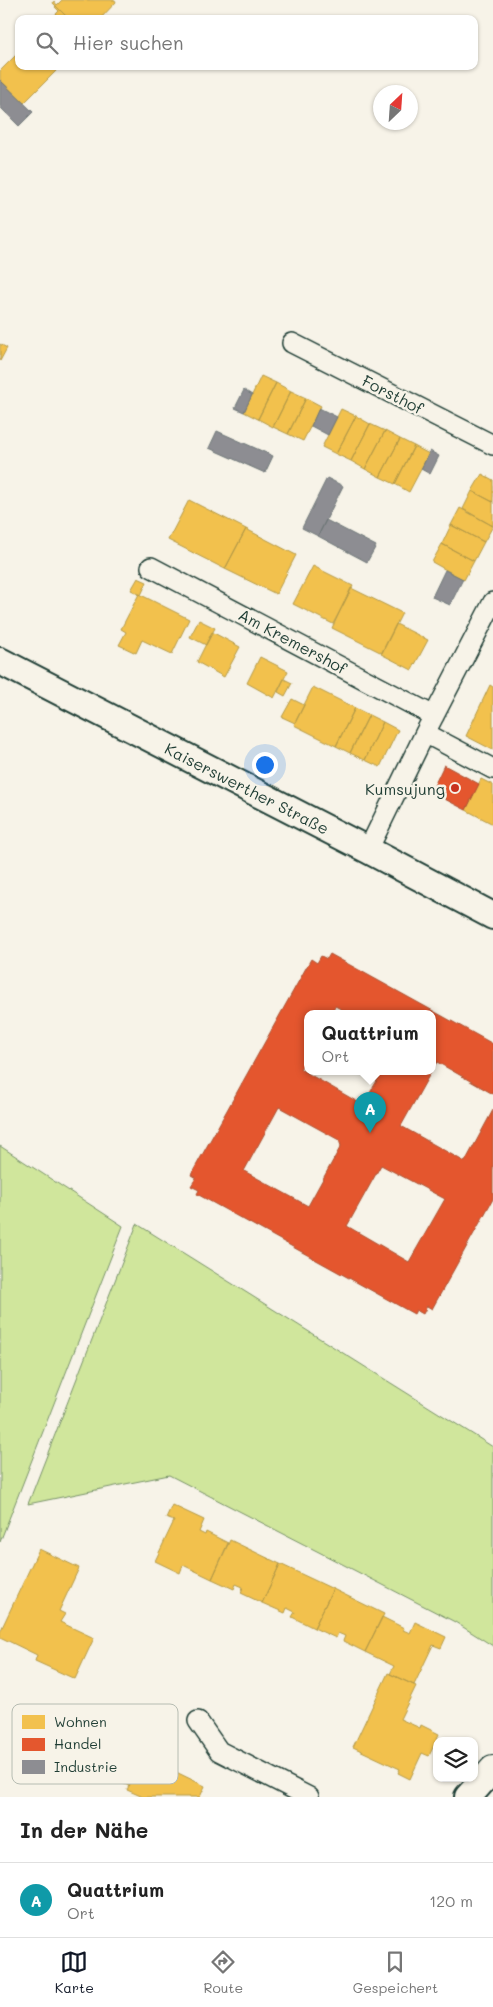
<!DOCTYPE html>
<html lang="de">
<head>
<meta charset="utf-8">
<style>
  :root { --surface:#fff; --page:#f6f6f6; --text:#222; --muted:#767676; --line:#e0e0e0; --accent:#111827 }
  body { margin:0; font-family:Mali,sans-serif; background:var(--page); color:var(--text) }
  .controls { position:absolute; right:15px; bottom:15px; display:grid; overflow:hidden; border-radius:10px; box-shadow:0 1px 4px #0004 }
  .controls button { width:45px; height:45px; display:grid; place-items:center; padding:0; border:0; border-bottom:1px solid var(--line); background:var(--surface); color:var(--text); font:25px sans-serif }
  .compass { position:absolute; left:373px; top:85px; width:45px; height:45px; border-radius:50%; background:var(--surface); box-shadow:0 1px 4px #0004; rotate:25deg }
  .you { position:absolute; left:264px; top:764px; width:18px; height:18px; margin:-12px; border:4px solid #fff; border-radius:50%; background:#1a73e8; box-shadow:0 0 0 8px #1a73e833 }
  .badge { display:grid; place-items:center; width:32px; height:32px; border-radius:50%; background:var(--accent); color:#fff; font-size:16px; font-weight:700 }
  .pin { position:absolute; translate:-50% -41px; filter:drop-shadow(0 1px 2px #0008) }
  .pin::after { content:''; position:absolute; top:26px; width:18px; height:15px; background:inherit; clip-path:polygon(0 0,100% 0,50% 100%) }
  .popup { position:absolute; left:304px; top:1010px; width:132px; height:65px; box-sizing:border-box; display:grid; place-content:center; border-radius:10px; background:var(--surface); filter:drop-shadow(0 1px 4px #0005); font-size:16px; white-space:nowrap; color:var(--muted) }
  .popup b { font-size:19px; color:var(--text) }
  .popup::after { content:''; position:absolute; left:50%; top:100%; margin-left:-10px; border:10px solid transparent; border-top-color:var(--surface) }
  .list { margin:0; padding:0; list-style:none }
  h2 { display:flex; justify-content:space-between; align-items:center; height:65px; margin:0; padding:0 20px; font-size:21px }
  h2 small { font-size:16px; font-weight:400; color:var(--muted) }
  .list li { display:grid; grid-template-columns:32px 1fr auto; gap:15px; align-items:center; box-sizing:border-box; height:75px; padding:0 20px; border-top:1px solid var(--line) }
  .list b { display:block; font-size:19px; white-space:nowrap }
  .list p { margin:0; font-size:16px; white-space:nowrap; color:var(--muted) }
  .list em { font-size:16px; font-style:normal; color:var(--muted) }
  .icon { flex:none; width:28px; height:28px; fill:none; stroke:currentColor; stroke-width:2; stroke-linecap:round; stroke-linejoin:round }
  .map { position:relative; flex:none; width:493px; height:1797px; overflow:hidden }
  .search { position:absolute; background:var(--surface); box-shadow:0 1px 4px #0004; left:15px; right:15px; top:15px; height:55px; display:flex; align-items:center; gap:12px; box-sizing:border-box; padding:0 18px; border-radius:10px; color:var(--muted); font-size:19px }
  .sheet { height:140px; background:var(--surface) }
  nav { display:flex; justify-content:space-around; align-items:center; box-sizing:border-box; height:70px; border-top:1px solid var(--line); background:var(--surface); font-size:14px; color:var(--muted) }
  nav a { display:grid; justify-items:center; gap:2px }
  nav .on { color:var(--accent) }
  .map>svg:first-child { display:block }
  .green { fill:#d0e69c; stroke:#789268 }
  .homes { fill:#f2c14e; stroke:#b39946 }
  .shops { fill:#e4572e; stroke:#a94f30; fill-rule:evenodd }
  .industry { fill:#8d8d92; stroke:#6c7576 }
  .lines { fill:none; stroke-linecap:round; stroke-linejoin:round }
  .street-casing { stroke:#1f3d34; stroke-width:22 }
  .secondary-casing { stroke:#1f3d34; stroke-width:30 }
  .street { stroke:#f7f3e8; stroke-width:19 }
  .secondary { stroke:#f7f3e8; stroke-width:26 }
  .poi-dot { fill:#c8321e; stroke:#f7f3e8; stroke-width:2 }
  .labels { text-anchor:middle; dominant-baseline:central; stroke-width:5; stroke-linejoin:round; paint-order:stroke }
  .street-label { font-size:16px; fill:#1f3d34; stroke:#f7f3e8 }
  .poi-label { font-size:16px; fill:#1f3d34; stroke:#f7f3e8; text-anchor:end }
  .key { fill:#f7f3e8; stroke:#b6bcb2; stroke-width:1 }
  .key-label { font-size:14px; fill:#1f3d34 }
</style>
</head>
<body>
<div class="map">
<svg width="493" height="1797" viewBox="0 0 493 1797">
  <rect width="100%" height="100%" fill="#f7f3e8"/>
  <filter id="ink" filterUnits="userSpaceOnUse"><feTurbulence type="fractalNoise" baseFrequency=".02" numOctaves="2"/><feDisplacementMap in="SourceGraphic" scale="10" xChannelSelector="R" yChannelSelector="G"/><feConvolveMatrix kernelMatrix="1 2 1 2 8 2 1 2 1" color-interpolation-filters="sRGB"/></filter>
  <g filter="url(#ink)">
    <path class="green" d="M 0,1146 L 123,1226 L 0,1542 Z
      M 137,1224 L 493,1447 L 493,1646 L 455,1622 L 169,1475 L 28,1504 Z"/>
    <path class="homes" d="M 62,0 L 115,0 L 116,2 L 100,19 L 69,19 L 53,3 L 54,1 L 57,5 Z
      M 56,6 L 69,19 L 51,19 L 59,11 L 55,7 Z
      M 19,52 L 19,66 L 52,66 L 56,71 L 24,103 L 0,80 L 0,71 Z
      M 0,344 L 7,348 L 0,361 Z
      M 261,376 L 276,383 L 258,419 L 244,412 Z
      M 276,383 L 291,391 L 273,427 L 258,419 Z
      M 291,391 L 306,398 L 288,434 L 273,427 Z
      M 306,398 L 321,406 L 303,441 L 288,434 Z
      M 341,409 L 356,416 L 336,454 L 322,447 Z
      M 356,416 L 370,424 L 351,461 L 336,454 Z
      M 370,424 L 385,431 L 365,469 L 351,461 Z
      M 385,431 L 400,439 L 380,477 L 365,469 Z
      M 400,439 L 414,446 L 395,484 L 380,477 Z
      M 414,446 L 429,454 L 409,492 L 395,484 Z
      M 482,474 L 493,480 L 493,502 L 472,491 Z
      M 472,491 L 493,502 L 493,526 L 463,509 Z
      M 189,500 L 246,529 L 225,569 L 168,540 Z
      M 460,508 L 493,526 L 484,542 L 451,525 Z
      M 451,525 L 484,542 L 474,561 L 442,544 Z
      M 246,529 L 296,555 L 276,594 L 225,569 Z
      M 442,544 L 474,561 L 464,580 L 432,562 Z
      M 313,566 L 353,586 L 333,624 L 293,604 Z
      M 138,578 L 147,582 L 141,595 L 131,590 Z
      M 351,588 L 402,613 L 382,653 L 332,628 Z
      M 139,594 L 189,619 L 172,654 L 142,640 L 136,653 L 119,645 L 126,632 L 121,629 Z
      M 199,620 L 215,628 L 206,645 L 190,637 Z
      M 396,624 L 428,640 L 412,670 L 381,654 Z
      M 212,632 L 240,647 L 224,677 L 197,662 Z
      M 260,657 L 288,671 L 274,698 L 247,683 Z
      M 284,679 L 292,683 L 285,696 L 278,692 Z
      M 490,685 L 493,687 L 493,750 L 466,736 Z
      M 313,687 L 355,708 L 336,746 L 294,725 Z
      M 292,699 L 304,705 L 295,723 L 282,717 Z
      M 355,708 L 369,715 L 350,753 L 336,746 Z
      M 369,715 L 383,722 L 365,760 L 350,753 Z
      M 383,722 L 398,730 L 380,767 L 365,760 Z
      M 481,779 L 493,785 L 493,824 L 466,810 Z
      M 172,1505 L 204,1520 L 199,1532 L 205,1535 L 206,1532 L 228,1543 L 212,1579 L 183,1565 L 180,1573 L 155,1561 L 174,1521 L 166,1518 Z
      M 230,1540 L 280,1564 L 262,1603 L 241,1593 L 243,1587 L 236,1584 L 234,1589 L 212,1579 Z
      M 39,1549 L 79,1568 L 59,1611 L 65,1614 L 60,1622 L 94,1638 L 75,1679 L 35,1661 L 37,1655 L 0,1637 L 0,1632 Z
      M 280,1564 L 333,1589 L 314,1628 L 292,1617 L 295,1612 L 287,1608 L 285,1613 L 262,1603 Z
      M 333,1589 L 384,1614 L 365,1652 L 343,1641 L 345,1636 L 338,1633 L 336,1638 L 314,1628 Z
      M 382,1617 L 404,1628 L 403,1630 L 410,1633 L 415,1622 L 446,1637 L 441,1648 L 433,1645 L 414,1685 L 390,1674 L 394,1666 L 365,1652 Z
      M 388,1673 L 416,1686 L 400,1719 L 420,1728 L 421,1725 L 439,1734 L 429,1756 L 422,1753 L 410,1779 L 398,1773 L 400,1769 L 353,1747 Z
      M 83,1722 L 146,1752 L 129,1786 L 66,1756 Z
      M 143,1756 L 205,1786 L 200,1797 L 143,1797 L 127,1790 Z"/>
    <path class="shops" d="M 444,765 L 479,784 L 466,810 L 431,792 Z
      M 330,954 L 493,1044 L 493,1094 L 437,1062 L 432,1069 L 432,1014 L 351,1014 L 335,1006 L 330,1014 L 308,1014 L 308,1056 L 300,1069 L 363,1105 L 382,1072 L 431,1072 L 401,1126 L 465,1162 L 493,1110 L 493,1199 L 432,1309 L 427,1306 L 423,1314 L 416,1310 L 414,1314 L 197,1194 L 199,1190 L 191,1186 L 196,1178 L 191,1175 L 311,959 L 317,963 L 321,956 L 327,959 ZM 279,1107 L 339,1140 L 341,1146 L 308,1206 L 244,1171 ZM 381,1165 L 445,1199 L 409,1262 L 347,1226 Z"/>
    <path class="industry" d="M 0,80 L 33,112 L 19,126 L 0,107 Z
      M 244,390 L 252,395 L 244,412 L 235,408 Z
      M 319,408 L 337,417 L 328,435 L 311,426 Z
      M 217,431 L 273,456 L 265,473 L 209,448 Z
      M 430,451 L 439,456 L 430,474 L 421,469 Z
      M 327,478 L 343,486 L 318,536 L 302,528 Z
      M 326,520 L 376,546 L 367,562 L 318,536 Z
      M 445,570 L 463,579 L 450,605 L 432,597 Z"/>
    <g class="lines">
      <g class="street-casing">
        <path id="street" d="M 292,343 L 493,445
          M 151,567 L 434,716
          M 425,733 L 493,769
          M 368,850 L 425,733 L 493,602
          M 198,1721 L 219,1751 L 309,1797"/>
      </g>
      <g class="secondary-casing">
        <path id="secondary" d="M 0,661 L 368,850 L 493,916
          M 468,1797 L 493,1769"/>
      </g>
      <use href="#street" class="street"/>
      <use href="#secondary" class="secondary"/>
    </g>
  </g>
  <circle class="poi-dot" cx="455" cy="788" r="5"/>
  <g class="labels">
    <g class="street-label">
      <text transform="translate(393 394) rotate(27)">Forsthof</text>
      <text transform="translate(293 641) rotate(28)">Am Kremershof</text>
      <text transform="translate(247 788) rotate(27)">Kaiserswerther Straße</text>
    </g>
    <g class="poi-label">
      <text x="445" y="788">Kumsujung</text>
    </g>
  </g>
  <rect x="12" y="1704" width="166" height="80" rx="8" class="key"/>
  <rect x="22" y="1715" width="23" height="14" fill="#f2c14e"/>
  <rect x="22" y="1738" width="23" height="13" fill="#e4572e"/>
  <rect x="22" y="1760" width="23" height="14" fill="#8d8d92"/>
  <g class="key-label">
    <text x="54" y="1727">Wohnen</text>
    <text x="54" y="1749">Handel</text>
    <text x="54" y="1772">Industrie</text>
  </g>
</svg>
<div class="controls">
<button><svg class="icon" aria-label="layers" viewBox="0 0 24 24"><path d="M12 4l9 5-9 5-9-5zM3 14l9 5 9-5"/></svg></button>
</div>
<svg class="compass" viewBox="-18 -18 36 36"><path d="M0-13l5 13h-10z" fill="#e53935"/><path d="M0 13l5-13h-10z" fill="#767676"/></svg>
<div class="you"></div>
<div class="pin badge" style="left:370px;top:1133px;background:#0f9aa8">A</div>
<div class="popup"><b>Quattrium</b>Ort</div>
<div class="search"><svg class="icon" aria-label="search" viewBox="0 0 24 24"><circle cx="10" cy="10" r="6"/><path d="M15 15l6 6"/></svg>Hier suchen</div>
</div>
<section class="sheet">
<h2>In der Nähe<small></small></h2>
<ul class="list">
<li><span class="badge" style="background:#0f9aa8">A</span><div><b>Quattrium</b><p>Ort</p></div><em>120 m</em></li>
</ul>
</section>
<nav>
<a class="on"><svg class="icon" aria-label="map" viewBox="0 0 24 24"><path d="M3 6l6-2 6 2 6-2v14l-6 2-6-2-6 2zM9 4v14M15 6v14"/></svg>Karte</a>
<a><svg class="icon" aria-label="directions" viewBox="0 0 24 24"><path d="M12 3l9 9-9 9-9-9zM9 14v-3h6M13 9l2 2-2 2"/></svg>Route</a>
<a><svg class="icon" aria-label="saved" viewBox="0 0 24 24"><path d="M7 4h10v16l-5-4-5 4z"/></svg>Gespeichert</a>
</nav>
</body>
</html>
